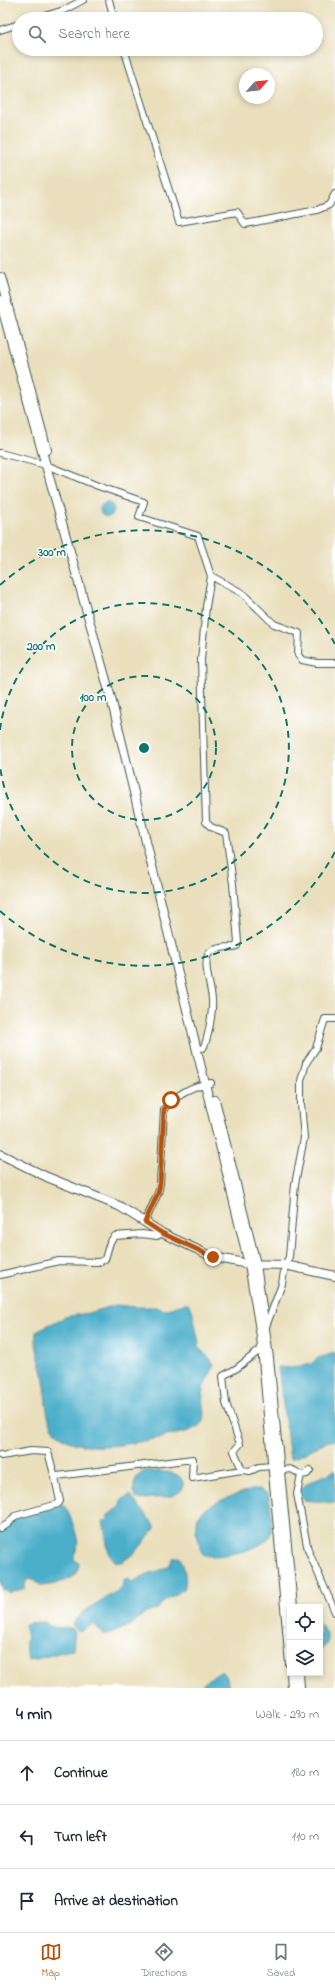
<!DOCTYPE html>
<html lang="en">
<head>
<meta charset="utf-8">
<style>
  :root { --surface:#fff; --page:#f2f2f3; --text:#1f2937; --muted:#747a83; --line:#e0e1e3; --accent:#b45309 }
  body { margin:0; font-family:"Indie Flower",sans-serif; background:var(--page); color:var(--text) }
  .controls { position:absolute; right:12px; bottom:12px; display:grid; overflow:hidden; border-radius:0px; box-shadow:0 2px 6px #0003 }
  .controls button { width:36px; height:36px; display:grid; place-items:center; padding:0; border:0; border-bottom:1px solid var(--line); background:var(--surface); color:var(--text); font:20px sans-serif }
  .compass { position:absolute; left:239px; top:68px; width:36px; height:36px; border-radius:50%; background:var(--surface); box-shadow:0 2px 6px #0003; rotate:63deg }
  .stop { position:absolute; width:12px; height:12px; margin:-9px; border:3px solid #b45309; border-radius:50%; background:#fff }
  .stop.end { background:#b45309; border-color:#fff; box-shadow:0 1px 4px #0008 }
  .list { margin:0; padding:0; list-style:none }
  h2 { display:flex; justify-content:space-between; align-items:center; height:52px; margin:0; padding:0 16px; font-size:17px }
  h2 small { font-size:13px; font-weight:400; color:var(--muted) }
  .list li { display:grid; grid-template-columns:26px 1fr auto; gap:12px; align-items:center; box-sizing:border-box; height:64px; padding:0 16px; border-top:1px solid var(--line) }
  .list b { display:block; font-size:15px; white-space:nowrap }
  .list em { font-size:13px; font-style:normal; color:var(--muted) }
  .icon { flex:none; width:22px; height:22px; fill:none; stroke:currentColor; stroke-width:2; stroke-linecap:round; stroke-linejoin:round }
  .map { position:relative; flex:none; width:335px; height:1688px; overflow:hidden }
  .search { position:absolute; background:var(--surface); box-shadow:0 2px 6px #0003; left:12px; right:12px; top:12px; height:44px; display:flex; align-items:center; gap:10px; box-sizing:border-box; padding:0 14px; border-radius:22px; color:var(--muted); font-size:15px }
  .sheet { height:244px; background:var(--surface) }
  nav { display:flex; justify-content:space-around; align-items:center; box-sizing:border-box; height:56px; border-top:1px solid var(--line); background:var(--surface); font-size:11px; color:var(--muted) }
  nav a { display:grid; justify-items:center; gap:2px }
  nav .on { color:var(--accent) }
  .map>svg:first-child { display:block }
  .water { fill:#4bafca; stroke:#35767f }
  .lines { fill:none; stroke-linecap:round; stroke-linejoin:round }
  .minor-casing { stroke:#3d5548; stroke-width:8 }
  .major-casing { stroke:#3d5548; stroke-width:10 }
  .minor { stroke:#fff; stroke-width:6 }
  .major { stroke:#fff; stroke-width:8 }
  .route { stroke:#b45309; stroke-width:5 }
  .ring { fill:none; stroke:#0f766e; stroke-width:2; stroke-dasharray:7 5 }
  .centre { fill:#0f766e; stroke:#fff; stroke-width:2 }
  .ring-label { font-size:12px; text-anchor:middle; font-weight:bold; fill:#0f766e; stroke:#fff; stroke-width:3; stroke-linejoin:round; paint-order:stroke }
</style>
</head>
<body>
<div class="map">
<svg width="335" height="1688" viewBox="0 0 335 1688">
  <rect width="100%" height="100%" fill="#fff"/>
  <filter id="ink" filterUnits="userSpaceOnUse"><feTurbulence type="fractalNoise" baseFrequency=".025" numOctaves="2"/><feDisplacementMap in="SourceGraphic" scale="8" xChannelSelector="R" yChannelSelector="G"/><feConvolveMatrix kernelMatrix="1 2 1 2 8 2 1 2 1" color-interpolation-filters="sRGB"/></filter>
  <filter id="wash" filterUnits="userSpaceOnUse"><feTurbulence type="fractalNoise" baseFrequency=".012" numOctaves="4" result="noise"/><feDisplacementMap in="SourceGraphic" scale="16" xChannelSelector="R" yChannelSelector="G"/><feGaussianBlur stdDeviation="0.9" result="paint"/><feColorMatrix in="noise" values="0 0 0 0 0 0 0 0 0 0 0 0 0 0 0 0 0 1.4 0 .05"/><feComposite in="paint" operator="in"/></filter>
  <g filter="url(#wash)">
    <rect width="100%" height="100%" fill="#e9dfbc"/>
    <path class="water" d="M100 510a7 7 0 1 1 14 0a7 7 0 1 1-14 0Z
      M 183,1304 L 188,1304 L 192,1309 L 200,1348 C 204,1355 212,1357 214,1366 C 211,1375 204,1381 203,1392 C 200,1412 214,1423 186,1432 C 153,1438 72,1464 52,1426 C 45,1414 46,1395 44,1381 C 42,1364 34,1348 36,1331 L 65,1317 L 88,1313 L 116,1305 L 136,1307 L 156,1307 L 165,1310 Z
      M 335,1353 L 335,1440 C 318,1442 307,1455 290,1459 L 278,1367 L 292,1368 L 311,1364 L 318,1358 Z
      M 335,1470 L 335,1503 L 304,1500 L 298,1494 C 309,1476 321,1480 335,1470 Z
      M 144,1471 C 154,1472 182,1469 183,1483 C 184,1487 182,1491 178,1493 C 168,1499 152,1497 141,1500 L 136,1498 L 133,1492 L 136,1478 Z
      M 259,1489 L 268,1494 C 271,1503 274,1529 269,1537 C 262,1550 217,1559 204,1555 C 200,1551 199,1545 198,1538 C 196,1531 194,1524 198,1517 C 205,1504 244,1490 259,1489 Z
      M 130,1495 L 155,1526 L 154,1530 L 135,1553 L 122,1562 L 116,1562 L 109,1555 L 103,1522 L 109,1519 L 107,1516 L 120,1506 L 121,1500 Z
      M 62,1504 C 69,1508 78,1537 78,1545 C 77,1551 73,1554 74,1560 L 79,1562 C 79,1581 57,1584 42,1586 C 35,1582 34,1576 26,1581 L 25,1588 L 10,1593 L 3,1590 L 0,1581 L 0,1530 L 17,1518 Z
      M 180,1557 C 184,1566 188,1580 184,1589 L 161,1604 L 158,1609 L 146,1612 L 131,1625 L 108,1635 L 103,1634 L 94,1624 L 79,1631 L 72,1625 L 84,1611 L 122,1588 L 123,1581 L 129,1579 L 132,1582 L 151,1572 L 154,1573 L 169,1566 L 173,1558 Z
      M 45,1622 L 51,1627 L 73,1629 L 75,1631 L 73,1650 C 57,1652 44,1659 28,1660 C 22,1647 30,1640 24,1626 L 28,1623 Z
      M 320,1624 L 327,1633 L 327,1644 L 320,1651 Z
      M 222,1671 L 227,1677 L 229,1688 L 200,1688 L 204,1682 Z"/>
  </g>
  <g filter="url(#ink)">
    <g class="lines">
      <g class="minor-casing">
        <path id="minor" d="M 109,0 L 114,19
          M 35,19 L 64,10 L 83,0
          M 0,30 L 19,24
          M 124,49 L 179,222 L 237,212 L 245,224 L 317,210 L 329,205 L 335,194
          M 0,453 L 46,465 L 98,486 L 144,502 L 139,517 L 198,536 L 211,576 L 242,593 L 274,624 L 299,633 L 298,655 L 302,660 L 317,663 L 335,663
          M 203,1048 C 208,1041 213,1010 212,1000 C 212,989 201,961 210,952 C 216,947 227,947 234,947 L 237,946 L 238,942 L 233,884 L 226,833 L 211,827 L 206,822 L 201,660 L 206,607 L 211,576
          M 145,1222 L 158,1193 L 160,1184 L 164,1109 C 175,1095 193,1085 211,1083
          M 0,1275 L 59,1261 L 99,1262 L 105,1259 L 110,1242 L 115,1236 L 142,1234 L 157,1236 L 162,1233
          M 265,1329 L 282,1284 L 285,1265 L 289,1257 L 295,1184 L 304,1138 L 301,1104 L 301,1081 L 306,1063 L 316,1048 L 325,1019 L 335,1019
          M 264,1347 L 237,1368 L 223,1376 L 226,1403 L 240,1444 L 234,1451 L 242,1470 L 250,1471 L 259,1467 L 273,1466
          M 0,1455 L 1,1456 L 31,1451 L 48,1452 L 55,1478
          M 280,1472 C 289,1467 293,1469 301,1475 L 297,1494 L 308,1550 L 335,1612
          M 301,1475 L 307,1474 L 310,1470
          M 0,1528 L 8,1524 L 15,1516 L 58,1504 L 60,1501 L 55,1478 L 57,1476 L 193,1459 L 192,1478 L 242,1470"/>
      </g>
      <g class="major-casing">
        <path id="major" d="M 0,277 L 47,450
          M 0,301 L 111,698 L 249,1264 L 261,1336 L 290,1664
          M 215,1100 L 256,1264 L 269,1358 L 293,1607
          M 0,1154 L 47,1177 L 119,1206 L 162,1233 L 213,1257 L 249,1264 L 285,1265 L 335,1276
          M 291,1673 L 292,1688
          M 299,1673 L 300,1688"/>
      </g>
      <use href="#minor" class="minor"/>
      <use href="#major" class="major"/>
    </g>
  </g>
  <g class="lines" filter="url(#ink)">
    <path class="route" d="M 171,1100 L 164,1109 L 160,1184 L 158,1193 L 145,1222 L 162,1233 L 213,1257"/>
  </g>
  <g class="ring">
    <circle cx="144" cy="748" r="72"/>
    <path d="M0 730A145 145 0 1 1 0 766"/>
    <path d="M335 852A217 217 0 0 1 0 911M0 585A217 217 0 0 1 335 644"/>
  </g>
  <circle cx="144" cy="748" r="6" class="centre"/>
  <g class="ring-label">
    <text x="52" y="556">300 m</text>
    <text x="41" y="650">200 m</text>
    <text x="93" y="701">100 m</text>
  </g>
</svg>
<div class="controls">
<button><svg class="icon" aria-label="locate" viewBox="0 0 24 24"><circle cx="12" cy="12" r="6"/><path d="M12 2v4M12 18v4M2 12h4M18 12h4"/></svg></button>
<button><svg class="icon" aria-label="layers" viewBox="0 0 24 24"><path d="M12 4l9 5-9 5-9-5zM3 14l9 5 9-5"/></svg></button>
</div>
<svg class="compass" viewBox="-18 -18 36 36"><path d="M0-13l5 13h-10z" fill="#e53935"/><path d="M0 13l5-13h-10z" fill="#747a83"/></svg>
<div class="stop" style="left:171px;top:1100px"></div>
<div class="stop end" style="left:213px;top:1257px"></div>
<div class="search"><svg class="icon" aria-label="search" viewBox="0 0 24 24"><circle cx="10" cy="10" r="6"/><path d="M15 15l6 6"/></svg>Search here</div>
</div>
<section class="sheet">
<h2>4 min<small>Walk · 290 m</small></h2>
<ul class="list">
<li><svg class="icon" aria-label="ahead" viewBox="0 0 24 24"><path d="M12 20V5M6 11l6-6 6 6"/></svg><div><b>Continue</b></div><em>180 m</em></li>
<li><svg class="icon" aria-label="left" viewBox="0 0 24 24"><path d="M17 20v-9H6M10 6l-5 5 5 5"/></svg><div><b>Turn left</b></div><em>110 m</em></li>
<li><svg class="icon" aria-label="arrive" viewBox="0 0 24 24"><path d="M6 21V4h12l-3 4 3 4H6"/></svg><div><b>Arrive at destination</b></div></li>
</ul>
</section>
<nav>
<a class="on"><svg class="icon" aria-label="map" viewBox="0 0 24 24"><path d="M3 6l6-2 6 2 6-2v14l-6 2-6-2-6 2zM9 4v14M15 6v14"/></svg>Map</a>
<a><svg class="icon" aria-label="directions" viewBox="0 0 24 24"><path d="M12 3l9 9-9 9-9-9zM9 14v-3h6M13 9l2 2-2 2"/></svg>Directions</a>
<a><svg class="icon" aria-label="saved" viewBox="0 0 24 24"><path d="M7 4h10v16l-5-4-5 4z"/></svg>Saved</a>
</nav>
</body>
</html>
